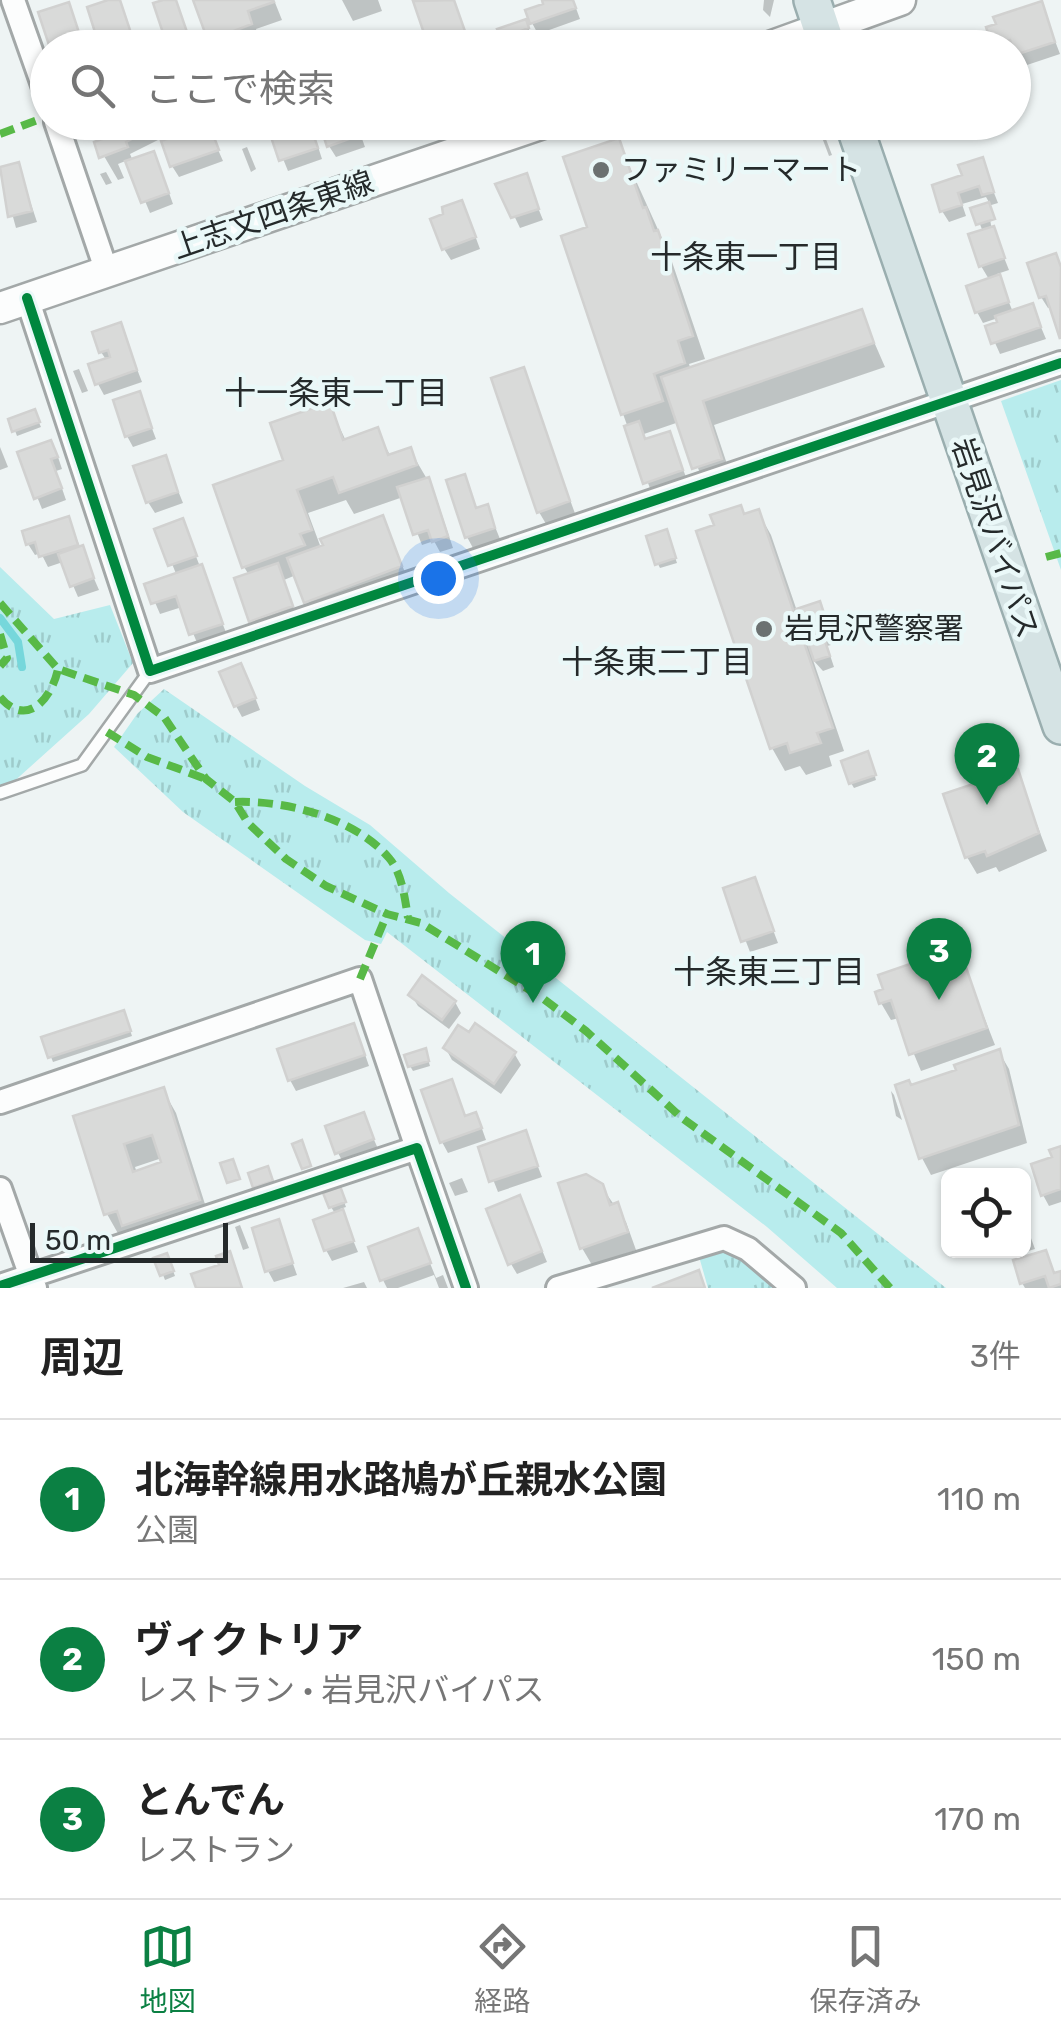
<!DOCTYPE html>
<html lang="ja">
<head>
<meta charset="utf-8">
<style>
  :root { --surface:#fff; --page:#f2f2f2; --text:#222; --muted:#767676; --line:#e0e0e0; --accent:#0b8043 }
  body { margin:0; font-family:Rubik,"Noto Sans JP",sans-serif; background:var(--page); color:var(--text) }
  .controls { position:absolute; right:30px; bottom:30px; display:grid; overflow:hidden; border-radius:15px; box-shadow:0 2px 8px #0004 }
  .controls button { width:90px; height:90px; display:grid; place-items:center; padding:0; border:0; border-bottom:2px solid var(--line); background:var(--surface); color:var(--text); font:50px sans-serif }
  .scale { position:absolute; left:30px; bottom:25px; width:198px; box-sizing:border-box; padding-left:10px; border:5px solid #252a2b; border-top:0; font-size:28px; line-height:35px; white-space:nowrap; color:#252a2b; -webkit-text-stroke:8px #eaf8f8; paint-order:stroke }
  .you { position:absolute; left:438px; top:578px; width:35px; height:35px; margin:-25px; border:8px solid #fff; border-radius:50%; background:#1a73e8; box-shadow:0 0 0 15px #1a73e833 }
  .badge { display:grid; place-items:center; width:65px; height:65px; border-radius:50%; background:var(--accent); color:#fff; font-size:32px; font-weight:700 }
  .pin { position:absolute; translate:-50% -82px; filter:drop-shadow(0 2px 5px #0008) }
  .pin::after { content:''; position:absolute; top:52px; width:35px; height:30px; background:inherit; clip-path:polygon(0 0,100% 0,50% 100%) }
  .list { margin:0; padding:0; list-style:none }
  h2 { display:flex; justify-content:space-between; align-items:center; height:130px; margin:0; padding:0 40px; font-size:42px }
  h2 small { font-size:32px; font-weight:400; color:var(--muted) }
  .list li { display:grid; grid-template-columns:65px 1fr auto; gap:30px; align-items:center; box-sizing:border-box; height:160px; padding:0 40px; border-top:2px solid var(--line) }
  .list b { display:block; font-size:38px; white-space:nowrap }
  .list p { margin:0; font-size:32px; white-space:nowrap; color:var(--muted) }
  .list em { font-size:32px; font-style:normal; color:var(--muted) }
  .icon { flex:none; width:55px; height:55px; fill:none; stroke:currentColor; stroke-width:2; stroke-linecap:round; stroke-linejoin:round }
  .map { position:relative; flex:none; width:1061px; height:1288px; overflow:hidden }
  .search { position:absolute; background:var(--surface); box-shadow:0 2px 8px #0004; left:30px; right:30px; top:30px; height:110px; display:flex; align-items:center; gap:25px; box-sizing:border-box; padding:0 35px; border-radius:55px; color:var(--muted); font-size:38px }
  .sheet { height:610px; background:var(--surface) }
  nav { display:flex; justify-content:space-around; align-items:center; box-sizing:border-box; height:140px; border-top:2px solid var(--line); background:var(--surface); font-size:28px; color:var(--muted) }
  nav a { display:grid; justify-items:center; gap:5px }
  nav .on { color:var(--accent) }
  .map>svg:first-child { display:block }
  .grass { fill:url(#grass-tufts) }
  .shadow { fill:#0003; fill-rule:evenodd }
  .lines { fill:none; stroke-linecap:round; stroke-linejoin:round }
  .stream { stroke:#76d7db; stroke-width:8 }
  .building { fill:#d9dad9; stroke:#d1d1d0; stroke-width:2.5; fill-rule:evenodd }
  .service-casing { stroke:#a3a8a8; stroke-width:16 }
  .minor-casing { stroke:#a3a8a8; stroke-width:28 }
  .secondary-casing { stroke:#a3a8a8; stroke-width:35 }
  .trunk-casing { stroke:#9aaeaf; stroke-width:40 }
  .service { stroke:#fcfdfd; stroke-width:11 }
  .minor { stroke:#fcfdfd; stroke-width:22 }
  .secondary { stroke:#fcfdfd; stroke-width:30 }
  .trunk { stroke:#d5e3e4; stroke-width:35 }
  .quiet { stroke:#58b947; stroke-width:8; stroke-dasharray:15 8; stroke-linecap:butt }
  .cycleway-casing { stroke:#eaf8f8; stroke-width:16 }
  .cycleway { stroke:#00873e; stroke-width:10 }
  .poi-dot { fill:#6b7171; stroke:#eaf8f8; stroke-width:4 }
  .labels { text-anchor:middle; dominant-baseline:central; stroke-width:9; stroke-linejoin:round; paint-order:stroke }
  .poi-label { font-size:30px; fill:#252a2b; stroke:#eaf8f8; text-anchor:start }
  .street-label { font-size:30px; fill:#252a2b; stroke:#eaf8f8 }
  .neighbourhood-label { font-size:32px; fill:#252a2b; stroke:#eaf8f8 }
</style>
</head>
<body>
<div class="map">
<svg width="1061" height="1288" viewBox="0 0 1061 1288">
  <defs>
    <pattern id="grass-tufts" width="24" height="20" patternUnits="userSpaceOnUse" patternTransform="scale(2.5)"><rect width="24" height="20" fill="#b8eced"/><path d="M3 7l-1-3M5 7V3M7 7l1-3M15 17l-1-3M17 17v-4M19 17l1-3" fill="none" stroke="#9ecbcb"/></pattern>
  </defs>
  <rect width="100%" height="100%" fill="#eef4f4"/>
  <path class="grass" d="M 1061,380 L 1061,570 L 1001,401 Z
    M 0,567 L 54,619 L 110,605 L 133,663 L 89,714 L 0,794 Z
    M 164,689 L 305,786 L 370,825 L 449,893 L 946,1288 L 837,1288 L 767,1227 L 387,932 L 381,944 L 365,940 L 183,812 L 114,747 L 137,714 Z
    M 724,1245 L 781,1288 L 708,1288 L 698,1253 Z"/>
  <path class="shadow" d="M 116,0 L 124,11 L 136,48 L 102,48 Z
    M 171,0 L 180,10 L 192,46 L 172,48 L 169,41 Z
    M 196,0 L 274,0 L 282,20 L 256,29 L 260,42 L 244,48 L 215,48 Z
    M 342,0 L 378,0 L 382,11 L 353,21 Z
    M 423,0 L 454,0 L 471,48 L 432,48 L 416,2 Z
    M 545,0 L 573,0 L 580,19 L 538,34 L 532,23 L 547,5 Z
    M 764,0 L 774,0 L 770,17 L 763,10 Z
    M 1041,4 L 1060,54 L 1024,66 L 1014,48 L 994,45 Z
    M 528,26 L 530,33 L 526,34 L 533,48 L 489,48 L 506,42 L 501,31 Z
    M 161,122 L 166,136 L 130,154 L 133,161 L 159,165 L 173,204 L 150,213 L 128,160 L 118,164 L 124,178 L 118,180 L 97,144 Z
    M 268,122 L 310,122 L 322,159 L 288,171 Z
    M 356,122 L 365,147 L 336,157 L 329,146 Z
    M 821,126 L 832,155 L 829,156 L 818,127 Z
    M 208,127 L 223,161 L 179,177 L 172,166 Z
    M 618,141 L 670,256 L 705,359 L 689,364 L 691,370 L 861,312 L 885,367 L 714,425 L 733,482 L 707,490 L 679,422 L 644,434 L 646,441 L 669,434 L 688,482 L 652,494 L 623,414 L 590,228 Z
    M 247,147 L 256,169 L 251,172 L 242,149 Z
    M 981,160 L 998,203 L 988,206 L 991,225 L 1009,270 L 997,274 L 1013,312 L 1032,306 L 1046,339 L 1000,354 L 988,327 L 1000,323 L 998,318 L 983,323 L 977,312 L 990,281 L 981,266 L 983,232 L 974,209 L 990,204 L 986,197 L 962,204 L 966,216 L 949,222 L 942,211 Z
    M 18,165 L 37,222 L 16,228 L 0,169 Z
    M 106,172 L 112,183 L 106,185 L 100,174 Z
    M 525,176 L 543,220 L 520,228 L 509,205 Z
    M 467,214 L 480,249 L 451,260 L 444,249 Z
    M 1055,256 L 1061,266 L 1061,332 L 1053,306 L 1048,308 L 1041,297 Z
    M 120,325 L 142,382 L 104,395 L 98,384 L 107,361 L 101,352 Z
    M 79,369 L 88,391 L 82,393 L 73,371 Z
    M 523,370 L 577,519 L 549,529 L 539,512 Z
    M 139,394 L 156,439 L 133,447 L 127,436 Z
    M 329,405 L 346,441 L 377,430 L 391,457 L 410,450 L 434,491 L 453,548 L 440,552 L 434,541 L 422,545 L 403,497 L 354,514 L 346,500 L 308,513 L 321,548 L 382,518 L 410,584 L 316,619 L 296,575 L 284,580 L 297,618 L 258,632 L 251,620 L 249,575 L 244,567 L 286,461 Z
    M 36,416 L 41,427 L 17,436 L 11,420 Z
    M 0,447 L 8,467 L 0,470 Z
    M 20,454 L 57,454 L 62,469 L 56,471 L 66,500 L 42,509 Z
    M 165,458 L 183,503 L 155,513 L 148,502 Z
    M 464,477 L 477,510 L 487,507 L 500,539 L 473,548 L 467,537 Z
    M 758,512 L 771,535 L 797,611 L 819,604 L 835,644 L 827,646 L 834,667 L 823,671 L 813,660 L 844,751 L 829,756 L 832,766 L 806,775 L 800,766 L 785,771 L 772,748 L 745,517 Z
    M 68,519 L 99,590 L 78,597 L 63,562 L 48,567 L 41,553 L 35,555 L 28,544 Z
    M 182,521 L 227,635 L 198,645 L 182,607 L 160,614 L 148,586 L 177,576 L 158,530 Z
    M 668,537 L 677,563 L 660,568 L 658,564 Z
    M 247,677 L 260,710 L 242,717 L 236,706 Z
    M 870,759 L 876,780 L 854,788 L 851,783 Z
    M 1017,772 L 1047,851 L 999,872 L 996,867 L 977,874 L 967,857 Z
    M 754,880 L 778,943 L 750,952 L 726,890 Z
    M 958,950 L 995,1045 L 921,1071 L 899,1018 L 891,1020 L 881,1003 Z
    M 411,995 L 455,1002 L 461,1013 L 449,1029 L 418,1006 Z
    M 126,1018 L 132,1036 L 53,1062 L 51,1057 L 45,1038 Z
    M 469,1035 L 514,1053 L 521,1065 L 501,1094 L 452,1060 L 446,1049 Z
    M 359,1037 L 369,1066 L 296,1091 L 290,1080 Z
    M 999,1052 L 1009,1069 L 1027,1143 L 931,1175 L 922,1158 L 911,1088 Z
    M 427,1056 L 430,1066 L 413,1071 L 410,1066 Z
    M 451,1082 L 466,1118 L 481,1126 L 486,1140 L 448,1153 L 442,1142 Z
    M 163,1090 L 176,1113 L 211,1223 L 120,1237 L 107,1214 L 76,1118 ZM 162,1158 L 164,1163 L 137,1173 L 135,1167 Z
    M 891,1091 L 894,1095 L 902,1120 L 896,1116 Z
    M 363,1115 L 379,1151 L 344,1164 L 338,1153 Z
    M 525,1133 L 542,1177 L 498,1192 L 481,1149 Z
    M 1061,1148 L 1061,1202 L 1049,1206 L 1043,1195 Z
    M 462,1178 L 468,1192 L 455,1196 L 449,1183 Z
    M 601,1186 L 626,1222 L 636,1250 L 592,1265 L 582,1248 Z
    M 341,1194 L 346,1207 L 340,1209 L 358,1252 L 332,1261 L 326,1250 L 336,1215 L 331,1207 Z
    M 525,1209 L 547,1262 L 517,1274 L 511,1264 Z
    M 278,1222 L 297,1275 L 274,1282 L 268,1271 Z
    M 240,1225 L 249,1248 L 243,1250 L 235,1227 Z
    M 1028,1230 L 1035,1249 L 1025,1252 L 1024,1231 Z
    M 417,1231 L 436,1278 L 443,1275 L 448,1288 L 439,1288 L 434,1275 L 398,1288 L 387,1288 L 383,1280 L 371,1248 Z
    M 1045,1253 L 1055,1275 L 1061,1275 L 1061,1288 L 1025,1288 L 1022,1283 Z
    M 157,1259 L 169,1260 L 175,1276 L 165,1280 Z
    M 364,1282 L 367,1288 L 343,1288 Z"/>
  <g class="lines">
    <path class="stream" d="M 0,618 L 18,642 L 22,667"/>
  </g>
  <path class="building" d="M 108,0 L 120,0 L 134,42 L 100,48 L 87,7 Z
    M 163,0 L 176,0 L 188,35 L 166,42 L 153,3 Z
    M 193,0 L 273,0 L 274,2 L 248,11 L 252,24 L 208,41 Z
    M 454,0 L 467,37 L 429,48 L 413,1 Z
    M 542,0 L 573,0 L 576,8 L 530,24 L 525,10 L 543,4 Z
    M 1042,1 L 1055,42 L 1015,55 L 1010,40 L 992,46 L 986,27 L 996,24 L 993,17 Z
    M 69,2 L 84,48 L 50,48 L 38,12 Z
    M 526,19 L 529,28 L 501,38 L 497,29 Z
    M 527,32 L 532,48 L 486,48 L 485,46 Z
    M 111,122 L 161,122 L 161,124 L 126,142 L 128,147 L 99,158 L 94,142 L 115,134 Z
    M 266,122 L 309,122 L 318,148 L 279,161 Z
    M 319,122 L 356,122 L 360,135 L 327,147 Z
    M 209,124 L 219,150 L 170,167 L 161,141 Z
    M 619,138 L 643,208 L 646,207 L 654,231 L 658,230 L 693,336 L 678,341 L 685,363 L 654,374 L 663,401 L 621,415 L 561,236 L 587,227 L 563,157 Z
    M 154,151 L 169,193 L 141,203 L 125,161 Z
    M 983,157 L 994,192 L 982,195 L 979,186 L 958,193 L 962,205 L 940,212 L 932,185 L 962,175 L 958,165 Z
    M 19,162 L 32,211 L 8,217 L 0,167 Z
    M 527,173 L 539,209 L 511,218 L 495,184 Z
    M 462,200 L 476,237 L 442,250 L 430,219 L 443,214 L 442,207 Z
    M 989,202 L 995,219 L 976,225 L 970,208 Z
    M 994,226 L 1005,258 L 979,267 L 968,234 Z
    M 1056,253 L 1061,267 L 1060,339 L 1046,296 L 1039,298 L 1027,263 Z
    M 1000,274 L 1009,302 L 975,313 L 966,286 Z
    M 1033,303 L 1041,327 L 991,344 L 985,326 L 997,322 L 995,316 Z
    M 862,309 L 874,343 L 703,401 L 722,459 L 692,469 L 661,377 Z
    M 121,322 L 137,370 L 95,385 L 88,364 L 110,357 L 108,350 L 99,353 L 92,332 Z
    M 524,367 L 570,501 L 537,513 L 491,378 Z
    M 140,391 L 152,428 L 125,437 L 113,400 Z
    M 330,402 L 343,440 L 378,427 L 388,455 L 411,447 L 417,465 L 339,493 L 333,477 L 297,490 L 312,530 L 300,534 L 305,545 L 242,568 L 213,485 L 283,460 L 270,423 Z
    M 35,409 L 40,422 L 12,432 L 8,419 Z
    M 639,421 L 645,439 L 670,431 L 683,470 L 643,484 L 624,426 Z
    M 51,440 L 58,457 L 51,459 L 62,488 L 34,499 L 17,452 Z
    M 166,455 L 178,492 L 146,503 L 133,466 Z
    M 465,474 L 476,508 L 488,504 L 495,528 L 465,538 L 446,480 Z
    M 429,477 L 448,536 L 432,542 L 428,530 L 413,535 L 397,487 Z
    M 741,505 L 744,514 L 759,509 L 833,728 L 817,733 L 821,743 L 790,753 L 787,743 L 770,749 L 696,531 L 714,525 L 710,515 Z
    M 383,515 L 402,566 L 304,603 L 287,558 L 323,545 L 320,539 Z
    M 69,516 L 78,545 L 39,557 L 35,542 L 26,545 L 22,531 Z
    M 183,518 L 197,556 L 168,566 L 154,529 Z
    M 667,529 L 676,558 L 655,565 L 646,536 Z
    M 83,545 L 94,578 L 70,587 L 58,554 Z
    M 278,563 L 293,606 L 249,622 L 234,578 Z
    M 202,564 L 223,624 L 189,635 L 176,596 L 151,604 L 144,584 Z
    M 820,601 L 830,632 L 823,635 L 830,656 L 814,661 L 796,609 Z
    M 241,663 L 256,698 L 234,707 L 219,672 Z
    M 868,751 L 876,775 L 849,784 L 841,761 Z
    M 1018,769 L 1039,833 L 987,856 L 985,851 L 965,858 L 943,794 Z
    M 755,877 L 774,931 L 741,942 L 723,888 Z
    M 959,947 L 987,1028 L 909,1055 L 891,1000 L 879,1004 L 875,992 L 883,989 L 878,975 Z
    M 422,975 L 456,1001 L 442,1020 L 408,995 Z
    M 124,1010 L 131,1031 L 48,1058 L 41,1037 Z
    M 354,1023 L 365,1055 L 288,1081 L 277,1049 Z
    M 475,1023 L 516,1052 L 494,1084 L 443,1048 L 458,1025 L 469,1032 Z
    M 426,1048 L 429,1061 L 408,1067 L 404,1055 Z
    M 1000,1049 L 1019,1125 L 919,1159 L 895,1085 L 909,1080 L 911,1085 L 956,1070 L 954,1065 Z
    M 452,1079 L 465,1116 L 476,1112 L 482,1128 L 440,1143 L 421,1090 Z
    M 164,1087 L 200,1200 L 122,1226 L 117,1211 L 104,1215 L 73,1116 ZM 152,1135 L 161,1162 L 133,1172 L 124,1144 Z
    M 364,1112 L 374,1139 L 335,1154 L 325,1126 Z
    M 526,1130 L 538,1166 L 489,1182 L 478,1147 Z
    M 302,1140 L 311,1166 L 302,1169 L 292,1144 Z
    M 1061,1146 L 1061,1189 L 1041,1196 L 1031,1164 L 1052,1157 L 1049,1150 Z
    M 233,1159 L 240,1179 L 227,1183 L 220,1163 Z
    M 268,1166 L 273,1181 L 253,1188 L 248,1173 Z
    M 586,1174 L 603,1184 L 610,1205 L 618,1202 L 628,1232 L 580,1249 L 558,1183 Z
    M 340,1186 L 346,1202 L 329,1208 L 323,1193 Z
    M 520,1195 L 542,1251 L 508,1265 L 486,1209 Z
    M 343,1209 L 354,1241 L 324,1251 L 313,1220 Z
    M 279,1219 L 293,1263 L 265,1272 L 252,1228 Z
    M 418,1228 L 431,1263 L 380,1281 L 368,1247 Z
    M 1046,1250 L 1054,1273 L 1061,1271 L 1061,1284 L 1049,1288 L 1045,1276 L 1020,1284 L 1013,1260 Z
    M 230,1251 L 242,1288 L 196,1288 L 191,1274 L 219,1265 L 216,1256 Z
    M 167,1253 L 174,1271 L 160,1276 L 153,1258 Z
    M 699,1270 L 705,1288 L 652,1288 Z"/>
  <g class="lines">
    <g class="service-casing">
      <path id="service" d="M 0,793 L 82,765 L 150,671"/>
    </g>
    <g class="minor-casing">
      <path id="minor" d="M 13,0 L 48,99
        M 56,122 L 107,272
        M 27,298 L 150,671 L 1061,363
        M 0,1102 L 360,979 L 417,1148
        M 0,1189 L 35,1288
        M 0,1286 L 417,1148 L 466,1288
        M 558,1288 L 724,1238 L 748,1249 L 794,1288"/>
    </g>
    <g class="secondary-casing">
      <path id="secondary" d="M 767,48 L 900,0
        M 0,308 L 546,122"/>
    </g>
    <g class="trunk-casing">
      <path id="trunk" d="M 812,0 L 828,48
        M 853,122 L 1061,726"/>
    </g>
    <use href="#service" class="service"/>
    <use href="#minor" class="minor"/>
    <use href="#secondary" class="secondary"/>
    <use href="#trunk" class="trunk"/>
    <path class="quiet" d="M 0,134 L 48,116
      M 1046,557 L 1061,553
      M 0,603 L 58,669 L 134,695 L 164,717 L 206,779 L 235,802 L 248,823 L 286,859 L 326,886 L 387,914 L 421,923 L 541,997 L 586,1031 L 682,1118 L 841,1233 L 890,1288
      M 0,634 L 7,658 L 0,666
      M 0,697 C 27,729 52,698 58,669
      M 107,732 L 147,757 L 206,779
      M 235,802 C 286,800 355,818 389,858 C 402,873 405,899 408,918
      M 360,979 L 387,914"/>
    <g class="cycleway-casing">
      <path id="cycleway" d="M 27,298 L 150,671 L 1061,363
        M 0,1286 L 417,1148 L 466,1288"/>
    </g>
    <use href="#cycleway" class="cycleway"/>
  </g>
  <g class="poi-dot">
    <circle cx="601" cy="170" r="10"/>
    <circle cx="764" cy="629" r="10"/>
  </g>
  <g class="labels">
    <g class="poi-label">
      <text x="621" y="170">ファミリーマート</text>
      <text x="784" y="629">岩見沢警察署</text>
    </g>
    <g class="street-label">
      <text transform="translate(273 215) rotate(-19)">上志文四条東線</text>
      <text transform="translate(995 538) rotate(71)">岩見沢バイパス</text>
    </g>
    <g class="neighbourhood-label">
      <text x="746" y="257">十条東一丁目</text>
      <text x="336" y="393">十一条東一丁目</text>
      <text x="657" y="662">十条東二丁目</text>
      <text x="769" y="972">十条東三丁目</text>
    </g>
  </g>
</svg>
<div class="controls">
<button><svg class="icon" aria-label="locate" viewBox="0 0 24 24"><circle cx="12" cy="12" r="6"/><path d="M12 2v4M12 18v4M2 12h4M18 12h4"/></svg></button>
</div>
<div class="scale">50 m</div>
<div class="you"></div>
<div class="pin badge" style="left:533px;top:1003px">1</div>
<div class="pin badge" style="left:987px;top:805px">2</div>
<div class="pin badge" style="left:939px;top:1000px">3</div>
<div class="search"><svg class="icon" aria-label="search" viewBox="0 0 24 24"><circle cx="10" cy="10" r="6"/><path d="M15 15l6 6"/></svg>ここで検索</div>
</div>
<section class="sheet">
<h2>周辺<small>3件</small></h2>
<ul class="list">
<li><span class="badge">1</span><div><b>北海幹線用水路鳩が丘親水公園</b><p>公園</p></div><em>110 m</em></li>
<li><span class="badge">2</span><div><b>ヴィクトリア</b><p>レストラン · 岩見沢バイパス</p></div><em>150 m</em></li>
<li><span class="badge">3</span><div><b>とんでん</b><p>レストラン</p></div><em>170 m</em></li>
</ul>
</section>
<nav>
<a class="on"><svg class="icon" aria-label="map" viewBox="0 0 24 24"><path d="M3 6l6-2 6 2 6-2v14l-6 2-6-2-6 2zM9 4v14M15 6v14"/></svg>地図</a>
<a><svg class="icon" aria-label="directions" viewBox="0 0 24 24"><path d="M12 3l9 9-9 9-9-9zM9 14v-3h6M13 9l2 2-2 2"/></svg>経路</a>
<a><svg class="icon" aria-label="saved" viewBox="0 0 24 24"><path d="M7 4h10v16l-5-4-5 4z"/></svg>保存済み</a>
</nav>
</body>
</html>
